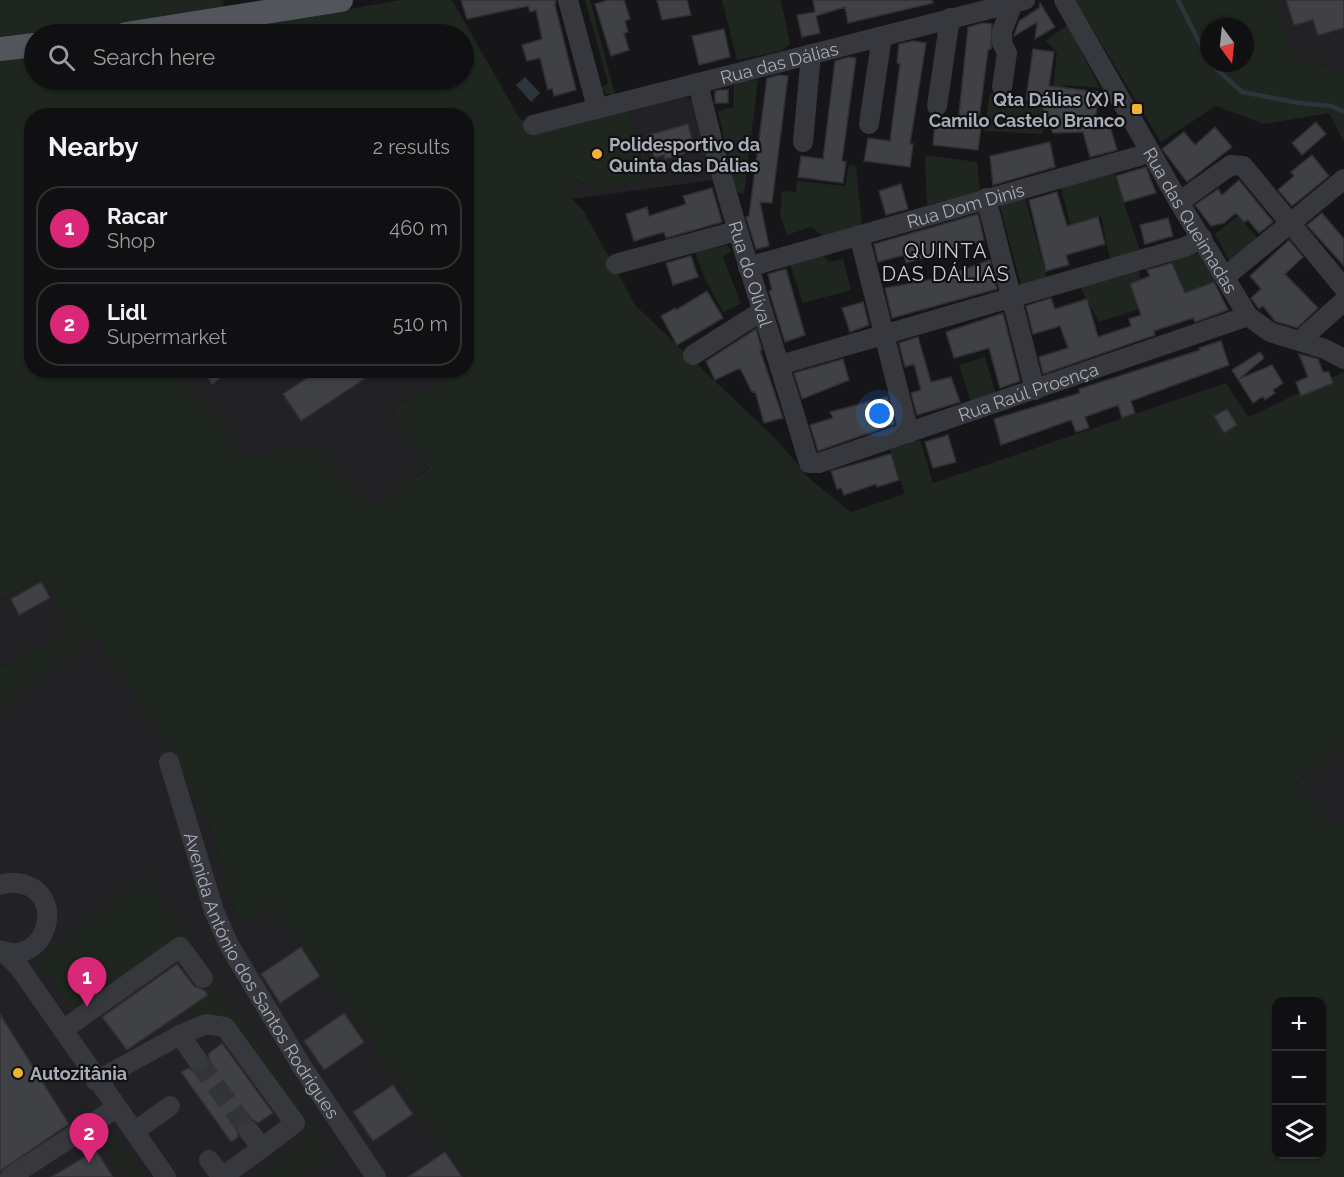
<!DOCTYPE html>
<html lang="en">
<head>
<meta charset="utf-8">
<style>
  :root { --surface:#101012; --page:#1e1e20; --text:#f1f3f6; --muted:#9c9d9f; --line:#303032; --accent:#db2777 }
  body { margin:0; font-family:Raleway,sans-serif; background:var(--page); color:var(--text) }
  .controls { position:absolute; right:18px; bottom:18px; display:grid; overflow:hidden; border-radius:12px; box-shadow:0 2px 4px #0004 }
  .controls button { width:54px; height:54px; display:grid; place-items:center; padding:0; border:0; border-bottom:2px solid var(--line); background:var(--surface); color:var(--text); font:30px sans-serif }
  .compass { position:absolute; left:1200px; top:18px; width:54px; height:54px; border-radius:50%; background:var(--surface); box-shadow:0 2px 4px #0004; rotate:165deg }
  .you { position:absolute; left:880px; top:414px; width:21px; height:21px; margin:-15px; border:4px solid #fff; border-radius:50%; background:#1a73e8; box-shadow:0 0 0 9px #1a73e833 }
  .badge { display:grid; place-items:center; width:39px; height:39px; border-radius:50%; background:var(--accent); color:#fff; font-size:20px; font-weight:700 }
  .pin { position:absolute; translate:-50% -50px; filter:drop-shadow(0 2px 3px #0008) }
  .pin::after { content:''; position:absolute; top:32px; width:21px; height:18px; background:inherit; clip-path:polygon(0 0,100% 0,50% 100%) }
  .list { margin:0; padding:0; list-style:none }
  h2 { display:flex; justify-content:space-between; align-items:center; height:78px; margin:0; padding:0 24px; font-size:26px }
  h2 small { font-size:20px; font-weight:400; color:var(--muted) }
  .list li { display:grid; grid-template-columns:39px 1fr auto; gap:18px; align-items:center; box-sizing:border-box; height:84px; margin:0 12px 12px; padding:0 12px; border:2px solid var(--line); border-radius:24px }
  .list b { display:block; font-size:22px; white-space:nowrap }
  .list p { margin:0; font-size:20px; white-space:nowrap; color:var(--muted) }
  .list em { font-size:20px; font-style:normal; color:var(--muted) }
  .icon { flex:none; width:33px; height:33px; fill:none; stroke:currentColor; stroke-width:2; stroke-linecap:round; stroke-linejoin:round }
  .map { position:relative; flex:none; width:1344px; height:1177px; overflow:hidden }
  .search { position:absolute; background:var(--surface); box-shadow:0 2px 4px #0004; left:24px; top:24px; width:450px; height:66px; display:flex; align-items:center; gap:15px; box-sizing:border-box; padding:0 21px; border-radius:33px; color:var(--muted); font-size:22px }
  .panel { position:absolute; background:var(--surface); box-shadow:0 2px 4px #0004; left:24px; top:108px; width:450px; height:270px; border-radius:24px }
  .map>svg:first-child { display:block }
  .built { fill:#222225 }
  .green { fill:#1e261f; fill-rule:evenodd }
  .water { fill:#2c353c }
  .lines { fill:none; stroke-linecap:round; stroke-linejoin:round }
  .stream { stroke:#2c353c; stroke-width:4.5 }
  .building { fill:#404145; stroke:#303034; stroke-width:1.5 }
  .minor-tunnel { stroke:#333438; stroke-width:20; stroke-dasharray:20 10; stroke-linecap:butt }
  .minor { stroke:#37383d; stroke-width:20 }
  .major { stroke:#53555c; stroke-width:24 }
  .poi-dot { fill:#f2b134; stroke:#111113; stroke-width:2 }
  .labels { text-anchor:middle; dominant-baseline:central; stroke-width:4.5; stroke-linejoin:round; paint-order:stroke }
  .street-label { font-size:18px; fill:#a8adb8; stroke:#111113 }
  .poi-label { font-size:18px; font-weight:bold; fill:#a8adb8; stroke:#111113; text-anchor:start }
  .neighbourhood-label { font-size:20px; letter-spacing:1.5px; fill:#c9ccd4; stroke:#111113 }
</style>
</head>
<body>
<div class="map">
<svg width="1344" height="1177" viewBox="0 0 1344 1177">
  <rect width="100%" height="100%" fill="#161618"/>
  <path class="built" d="M 1217,0 L 1344,0 L 1344,72 L 1270,50 Z
    M 684,95 L 694,101 L 713,180 L 572,199 L 568,176 L 597,190 L 646,179 L 628,109 Z
    M 450,370 L 453,374 L 391,410 L 429,467 L 367,510 L 323,451 L 248,461 L 177,371 Z
    M 42,577 L 70,629 L 0,668 L 0,600 Z
    M 95,637 L 167,746 L 205,813 L 240,925 L 273,908 L 359,1024 L 465,1177 L 0,1177 L 0,705 Z
    M 1344,744 L 1344,838 L 1296,782 Z"/>
  <path class="green" d="M 0,0 L 223,0 L 224,11 L 85,32 L 34,34 L 0,40 Z
    M 401,0 L 452,0 L 520,119 L 539,131 L 628,109 L 646,180 L 597,190 L 569,176 L 572,199 L 584,212 L 635,305 L 777,440 L 811,480 L 851,512 L 905,494 L 890,449 L 920,440 L 933,483 L 1226,383 L 1248,417 L 1344,372 L 1344,744 L 1296,782 L 1335,828 L 1344,820 L 1344,1177 L 465,1177 L 359,1024 L 273,908 L 240,925 L 205,813 L 167,746 L 95,637 L 0,705 L 0,668 L 70,629 L 42,577 L 0,600 L 0,60 L 34,57 L 34,80 L 464,80 L 464,34 L 203,34 ZM 32,116 L 466,116 L 466,370 L 450,371 L 453,374 L 391,410 L 429,468 L 367,509 L 323,451 L 255,453 L 248,461 L 177,371 L 32,370 ZM 1276,1002 L 1322,1002 L 1322,1154 L 1276,1154 Z
    M 585,0 L 590,0 L 615,94 L 606,94 L 601,88 L 608,83 Z
    M 722,0 L 781,0 L 790,44 L 781,51 L 737,60 Z
    M 1075,0 L 1274,0 L 1290,56 L 1344,72 L 1344,142 L 1329,113 L 1264,124 L 1216,106 L 1161,142 ZM 1209,27 L 1245,27 L 1245,63 L 1209,63 Z
    M 1068,25 L 1100,88 L 1064,85 L 1062,113 L 1047,118 L 1042,134 L 984,131 L 990,93 L 1018,96 L 1016,101 L 1051,108 L 1057,52 L 1045,41 Z
    M 758,80 L 744,194 L 736,192 L 718,111 L 733,107 L 734,82 Z
    M 925,155 L 977,162 L 980,192 L 927,205 Z
    M 849,165 L 856,166 L 862,224 L 823,236 L 811,227 L 787,235 L 780,215 L 782,191 L 796,192 L 797,181 L 845,186 Z
    M 1113,171 L 1140,250 L 1110,259 L 1101,216 L 1070,224 L 1060,184 Z
    M 1025,197 L 1047,278 L 1021,285 L 999,203 Z
    M 1238,216 L 1259,240 L 1231,264 L 1215,234 Z
    M 727,245 L 732,251 L 723,257 L 741,304 L 723,312 L 705,279 L 695,252 Z
    M 1193,252 L 1199,255 L 1216,281 L 1185,293 L 1171,257 Z
    M 822,255 L 829,262 L 843,259 L 851,290 L 803,303 L 790,264 Z
    M 1137,267 L 1150,306 L 1099,322 L 1078,283 Z
    M 985,357 L 997,398 L 972,405 L 959,365 Z
    M 147,878 L 332,1156 L 302,1177 L 258,1177 L 312,1138 L 226,1018 L 211,1013 L 193,1014 L 189,1008 L 217,989 L 182,939 L 76,1014 L 37,959 Z
    M 111,1131 L 144,1177 L 126,1177 L 102,1136 Z"/>
  <path class="water" d="M 525,77 L 540,93 L 531,102 L 516,85 Z"/>
  <g class="lines">
    <path class="stream" d="M 1178,0 L 1209,61
      M 1210,63 L 1242,92 L 1299,103 L 1331,106 L 1344,112"/>
  </g>
  <path class="building" d="M 461,0 L 556,0 L 555,5 L 576,90 L 554,96 L 552,88 L 548,90 L 540,58 L 527,61 L 522,45 L 542,39 L 536,10 L 530,12 L 528,6 L 467,19 Z
    M 608,0 L 624,0 L 630,19 L 625,21 L 628,32 L 624,33 L 629,50 L 611,56 L 595,4 Z
    M 657,0 L 687,0 L 691,15 L 662,20 Z
    M 813,0 L 932,0 L 933,3 L 848,23 L 845,7 L 816,16 L 820,33 L 802,37 L 797,15 L 815,12 Z
    M 1286,0 L 1344,0 L 1344,28 L 1318,35 L 1313,20 L 1294,25 Z
    M 1040,3 L 1055,27 L 1035,39 L 1037,22 L 1014,36 L 1019,21 L 1039,8 Z
    M 983,23 L 992,24 L 991,49 L 988,50 L 978,127 L 981,127 L 978,150 L 933,145 L 935,122 L 958,124 L 968,27 Z
    M 724,29 L 730,57 L 699,65 L 692,36 Z
    M 913,41 L 926,43 L 910,144 L 913,144 L 910,167 L 864,161 L 868,138 L 890,141 L 900,64 L 897,63 L 899,44 Z
    M 1033,49 L 1054,52 L 1049,86 L 1099,92 L 1094,130 L 1110,126 L 1117,150 L 1090,157 L 1083,132 L 1053,133 L 1040,102 L 1026,100 Z
    M 849,57 L 856,58 L 842,161 L 846,162 L 843,183 L 798,177 L 801,156 L 823,159 L 835,61 Z
    M 779,75 L 788,76 L 772,203 L 760,202 L 769,246 L 756,249 L 746,217 L 749,216 L 767,78 Z
    M 720,90 L 728,90 L 728,103 L 715,103 L 715,91 Z
    M 1316,122 L 1326,134 L 1302,155 L 1292,143 Z
    M 688,124 L 694,148 L 683,150 L 684,154 L 665,159 L 664,155 L 654,158 L 648,135 Z
    M 1215,127 L 1232,147 L 1187,182 L 1162,149 L 1184,132 L 1195,145 Z
    M 1050,142 L 1055,167 L 993,185 L 990,156 Z
    M 1312,155 L 1329,176 L 1292,206 L 1278,190 L 1294,176 L 1291,172 Z
    M 1146,167 L 1156,193 L 1124,202 L 1116,176 Z
    M 1239,180 L 1273,222 L 1259,233 L 1248,220 L 1244,222 L 1236,213 L 1224,223 L 1211,226 L 1195,205 L 1218,189 L 1222,195 Z
    M 901,184 L 908,209 L 886,215 L 879,191 Z
    M 712,188 L 722,222 L 666,238 L 664,232 L 634,241 L 626,214 L 647,207 L 649,216 L 686,204 L 683,196 Z
    M 1057,192 L 1067,226 L 1098,217 L 1105,244 L 1066,255 L 1069,265 L 1046,271 L 1029,200 Z
    M 1322,213 L 1344,239 L 1344,266 L 1307,225 Z
    M 978,214 L 984,240 L 906,263 L 904,255 L 878,262 L 874,244 Z
    M 1168,218 L 1173,236 L 1145,244 L 1140,225 Z
    M 1289,240 L 1303,257 L 1285,274 L 1318,308 L 1297,328 L 1275,321 L 1263,306 L 1259,309 L 1251,298 L 1261,289 L 1250,276 Z
    M 691,256 L 698,277 L 673,285 L 666,263 Z
    M 990,260 L 997,289 L 892,318 L 885,288 L 939,278 Z
    M 1172,263 L 1185,293 L 1214,282 L 1228,310 L 1195,322 L 1193,318 L 1154,331 L 1155,335 L 1043,374 L 1039,357 L 1068,348 L 1060,326 L 1033,334 L 1026,306 L 1051,298 L 1055,309 L 1087,299 L 1098,337 L 1131,326 L 1129,319 L 1141,315 L 1130,284 L 1150,276 L 1147,270 Z
    M 786,269 L 805,335 L 785,342 L 769,291 L 772,290 L 768,274 Z
    M 707,291 L 723,318 L 677,345 L 661,316 L 675,308 L 676,310 Z
    M 863,302 L 869,325 L 850,332 L 842,308 Z
    M 1003,313 L 1020,381 L 1000,388 L 989,348 L 954,358 L 946,332 Z
    M 756,329 L 762,350 L 760,350 L 783,418 L 764,423 L 755,391 L 752,392 L 740,368 L 715,380 L 706,361 Z
    M 918,337 L 931,382 L 951,377 L 960,402 L 917,415 L 911,393 L 921,390 L 914,364 L 905,367 L 899,343 Z
    M 1221,341 L 1229,365 L 1131,401 L 1135,413 L 1122,418 L 1118,405 L 1085,417 L 1089,428 L 1076,432 L 1071,420 L 1001,445 L 994,419 L 1080,393 L 1079,389 L 1200,350 L 1199,348 Z
    M 1260,352 L 1264,358 L 1239,379 L 1272,365 L 1283,383 L 1273,390 L 1275,393 L 1265,400 L 1263,396 L 1253,403 L 1232,370 Z
    M 1299,354 L 1318,359 L 1323,372 L 1329,372 L 1333,383 L 1301,396 L 1296,382 L 1308,377 Z
    M 843,359 L 849,380 L 802,399 L 794,373 Z
    M 203,370 L 232,370 L 212,384 Z
    M 319,370 L 378,370 L 301,421 L 283,394 Z
    M 887,397 L 894,424 L 818,451 L 810,425 L 833,418 L 830,412 Z
    M 1227,409 L 1237,425 L 1224,433 L 1214,416 Z
    M 948,435 L 956,462 L 933,468 L 925,442 Z
    M 891,454 L 899,480 L 877,487 L 876,484 L 844,495 L 841,488 L 837,489 L 831,471 Z
    M 41,582 L 50,598 L 19,615 L 11,599 Z
    M 301,947 L 320,976 L 280,1003 L 261,974 Z
    M 177,964 L 194,986 L 204,990 L 208,995 L 127,1050 L 102,1017 Z
    M 344,1013 L 364,1042 L 324,1070 L 304,1041 Z
    M 0,1014 L 69,1124 L 0,1171 Z
    M 222,1043 L 273,1113 L 258,1123 L 252,1119 L 241,1120 L 237,1126 L 238,1137 L 231,1142 L 181,1072 L 188,1068 L 198,1073 L 205,1070 L 210,1061 L 208,1054 Z
    M 393,1085 L 413,1114 L 373,1141 L 353,1112 Z
    M 96,1150 L 113,1177 L 51,1177 Z
    M 445,1152 L 462,1177 L 408,1177 Z"/>
  <g class="lines">
    <path class="minor-tunnel" d="M 198,1061 L 248,1130"/>
    <g class="minor">
      <path d="M 568,0 L 597,108"/>
      <path id="s1" d="M 1064,0 L 1179,202 L 1248,316 L 1270,332 L 1325,349 L 1344,359"/>
      <path id="s2" d="M 698,83 C 728,212 772,336 809,463 L 819,463 L 1248,316"/>
      <path d="M 1002,87 L 1007,53 L 1002,43 L 1002,31 L 1013,3"/>
      <path d="M 937,106 L 950,18"/>
      <path d="M 869,124 L 882,36"/>
      <path id="s3" d="M 533,125 L 1025,0"/>
      <path d="M 803,142 L 811,54"/>
      <path d="M 986,198 L 1035,390"/>
      <path d="M 1179,202 L 1231,165 L 1243,166 L 1344,288"/>
      <path d="M 859,235 L 909,433"/>
      <path d="M 616,264 L 736,231"/>
      <path id="s4" d="M 748,267 L 1139,156 L 1149,151"/>
      <path d="M 1226,276 L 1344,179"/>
      <path d="M 1307,334 L 1344,301"/>
      <path d="M 693,355 L 762,311"/>
      <path d="M 780,365 L 1185,247 L 1202,238"/>
      <path id="s5" d="M 169,762 L 214,911 L 229,945 L 301,1065 L 376,1177"/>
      <path d="M 0,885 C 8,882 15,882 23,884 C 69,897 43,969 0,950"/>
      <path d="M 5,953 L 19,967 L 166,1177"/>
      <path d="M 63,1030 L 180,947 L 203,978"/>
      <path d="M 180,1035 L 206,1024 L 225,1027 L 295,1123 L 262,1148"/>
      <path d="M 96,1081 L 180,1035 L 198,1061"/>
      <path d="M 134,1132 L 170,1106"/>
      <path d="M 209,1160 L 222,1177 L 262,1148 L 248,1130"/>
      <path d="M 10,1177 L 116,1108"/>
    </g>
    <path class="major" d="M 126,34 L 341,0
      M 0,49 L 34,45"/>
  </g>
  <g class="poi-dot">
    <rect x="1131" y="103" width="12" height="12" rx="3"/>
    <circle cx="597" cy="154" r="6"/>
    <circle cx="18" cy="1073" r="6"/>
  </g>
  <g class="labels">
    <g class="street-label">
      <text stroke="none"><textPath href="#s3" startOffset="254">Rua das Dálias</textPath></text>
      <text stroke="none"><textPath href="#s4" startOffset="226">Rua Dom Dinis</textPath></text>
      <text stroke="none"><textPath href="#s1" startOffset="254">Rua das Queimadas</textPath></text>
      <text stroke="none"><textPath href="#s2" startOffset="198">Rua do Olival</textPath></text>
      <text stroke="none"><textPath href="#s2" startOffset="627">Rua Raúl Proença</textPath></text>
      <text stroke="none"><textPath href="#s5" startOffset="234">Avenida António dos Santos Rodrigues</textPath></text>
    </g>
    <g class="poi-label">
      <text x="1125" y="99" text-anchor="end">Qta Dálias (X) R<tspan x="1125" dy="21">Camilo Castelo Branco</tspan></text>
      <text x="609" y="144">Polidesportivo da<tspan x="609" dy="21">Quinta das Dálias</tspan></text>
      <text x="30" y="1073">Autozitânia</text>
    </g>
    <g class="neighbourhood-label">
      <text x="946" y="251">QUINTA<tspan x="946" dy="23">DAS DÁLIAS</tspan></text>
    </g>
  </g>
</svg>
<div class="controls">
<button>+</button>
<button>−</button>
<button><svg class="icon" aria-label="layers" viewBox="0 0 24 24"><path d="M12 4l9 5-9 5-9-5zM3 14l9 5 9-5"/></svg></button>
</div>
<svg class="compass" viewBox="-18 -18 36 36"><path d="M0-13l5 13h-10z" fill="#e53935"/><path d="M0 13l5-13h-10z" fill="#9c9d9f"/></svg>
<div class="you"></div>
<div class="pin badge" style="left:87px;top:1007px">1</div>
<div class="pin badge" style="left:89px;top:1163px">2</div>
<div class="search"><svg class="icon" aria-label="search" viewBox="0 0 24 24"><circle cx="10" cy="10" r="6"/><path d="M15 15l6 6"/></svg>Search here</div>
<section class="panel">
<h2>Nearby<small>2 results</small></h2>
<ul class="list">
<li><span class="badge">1</span><div><b>Racar</b><p>Shop</p></div><em>460 m</em></li>
<li><span class="badge">2</span><div><b>Lidl</b><p>Supermarket</p></div><em>510 m</em></li>
</ul>
</section>
</div>
</body>
</html>
